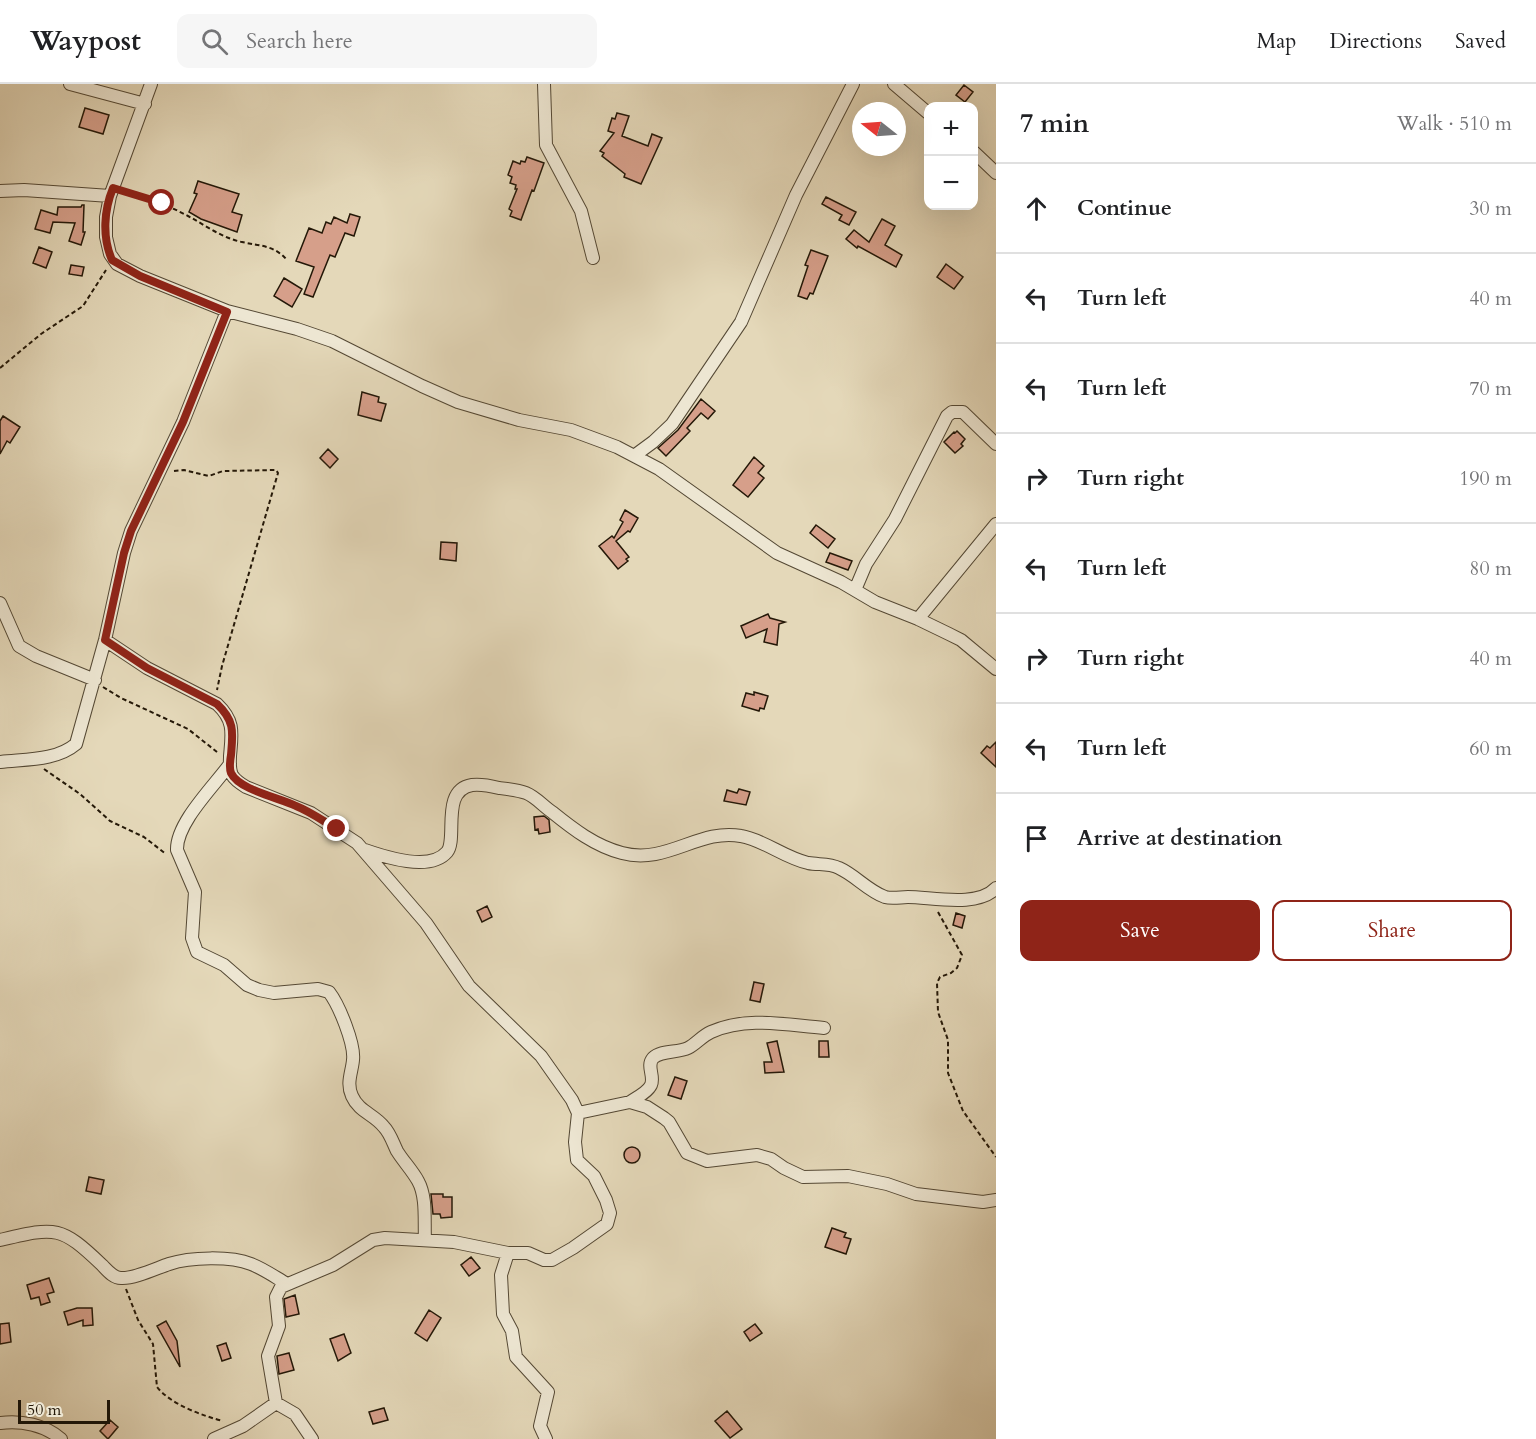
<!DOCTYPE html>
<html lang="en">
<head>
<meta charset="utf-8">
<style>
  :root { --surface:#fff; --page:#f6f6f6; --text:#202124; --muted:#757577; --line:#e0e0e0; --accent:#8f2418 }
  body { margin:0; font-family:Cardo,serif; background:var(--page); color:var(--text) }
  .controls { position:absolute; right:18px; top:18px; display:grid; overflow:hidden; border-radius:12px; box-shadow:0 6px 24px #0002 }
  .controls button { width:54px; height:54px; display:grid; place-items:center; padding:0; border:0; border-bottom:2px solid var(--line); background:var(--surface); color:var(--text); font:30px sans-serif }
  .compass { position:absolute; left:852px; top:18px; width:54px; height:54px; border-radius:50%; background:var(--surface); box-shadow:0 6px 24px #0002; rotate:287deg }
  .scale { position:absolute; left:18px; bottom:15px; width:92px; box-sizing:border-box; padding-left:6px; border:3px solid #241808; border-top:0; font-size:16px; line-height:21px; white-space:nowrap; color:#241808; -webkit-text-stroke:4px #ede6d2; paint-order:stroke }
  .stop { position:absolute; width:18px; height:18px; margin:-14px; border:4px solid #8f2418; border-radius:50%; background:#fff }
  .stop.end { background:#8f2418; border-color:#fff; box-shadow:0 2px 6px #0008 }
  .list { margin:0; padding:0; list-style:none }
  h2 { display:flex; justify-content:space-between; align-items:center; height:78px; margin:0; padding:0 24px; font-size:26px }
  h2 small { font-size:20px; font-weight:400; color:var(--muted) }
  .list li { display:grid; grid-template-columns:39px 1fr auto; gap:18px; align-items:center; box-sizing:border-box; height:90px; padding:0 24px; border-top:2px solid var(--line) }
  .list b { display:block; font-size:22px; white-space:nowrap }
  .list em { font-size:20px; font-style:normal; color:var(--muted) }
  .actions { display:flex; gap:12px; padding:18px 24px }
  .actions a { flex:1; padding:14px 0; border:2px solid var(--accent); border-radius:12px; text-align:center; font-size:21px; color:var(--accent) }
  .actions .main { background:var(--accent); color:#fff }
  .icon { flex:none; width:33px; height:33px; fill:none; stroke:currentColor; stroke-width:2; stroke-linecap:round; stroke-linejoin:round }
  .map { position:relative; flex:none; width:996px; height:1355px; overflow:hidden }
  header { display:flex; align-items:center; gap:36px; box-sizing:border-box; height:84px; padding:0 30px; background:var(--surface); border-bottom:2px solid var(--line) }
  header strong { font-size:28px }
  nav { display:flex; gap:33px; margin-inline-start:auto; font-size:21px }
  .search { width:420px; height:54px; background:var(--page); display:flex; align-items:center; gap:15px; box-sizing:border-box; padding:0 21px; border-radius:12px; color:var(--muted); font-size:22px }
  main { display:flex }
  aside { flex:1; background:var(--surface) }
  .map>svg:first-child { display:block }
  .building { fill:#d69f8a; stroke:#241808; stroke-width:1.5 }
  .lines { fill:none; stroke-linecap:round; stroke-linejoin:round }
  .minor-casing { stroke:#544834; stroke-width:14 }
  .path { stroke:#241808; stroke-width:2; stroke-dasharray:4.5 3; stroke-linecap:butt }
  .minor { stroke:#ede6d2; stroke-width:12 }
  .route { stroke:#8f2418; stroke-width:8 }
</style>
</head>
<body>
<header>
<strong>Waypost</strong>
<div class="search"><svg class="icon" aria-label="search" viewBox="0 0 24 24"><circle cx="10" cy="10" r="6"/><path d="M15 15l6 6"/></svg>Search here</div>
<nav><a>Map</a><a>Directions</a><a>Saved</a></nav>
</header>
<main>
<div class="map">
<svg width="996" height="1355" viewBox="0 0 996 1355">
  <rect width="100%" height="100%" fill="#e4d8b9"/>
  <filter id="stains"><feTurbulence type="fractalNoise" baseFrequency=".00333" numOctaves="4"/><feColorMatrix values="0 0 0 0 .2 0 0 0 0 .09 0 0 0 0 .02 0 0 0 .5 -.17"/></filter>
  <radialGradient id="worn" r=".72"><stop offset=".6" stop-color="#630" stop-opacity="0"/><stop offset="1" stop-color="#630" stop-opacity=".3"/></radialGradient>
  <path class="building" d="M 964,1 L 973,8 L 965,18 L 956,11 Z
    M 85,24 L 109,31 L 103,50 L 79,43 Z
    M 617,29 L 629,32 L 622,52 L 648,62 L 652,50 L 662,54 L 641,100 L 624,93 L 625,90 L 602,72 L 604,69 L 600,67 L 614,49 L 608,47 L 612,34 L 615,35 Z
    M 527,73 L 544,79 L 534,107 L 532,106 L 521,136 L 510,132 L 512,127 L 509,125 L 517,105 L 515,105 L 516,101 L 510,99 L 512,93 L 508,91 L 513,77 L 520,80 L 521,77 L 525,78 Z
    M 198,97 L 239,110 L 232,128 L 242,131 L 237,148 L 201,135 L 189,128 L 197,110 L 194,109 Z
    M 826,113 L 856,128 L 849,141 L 839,136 L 842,131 L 822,120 Z
    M 82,121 L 84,121 L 83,148 L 85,148 L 81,161 L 69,157 L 75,139 L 53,138 L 50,149 L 35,145 L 41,126 L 57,131 L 58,123 L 81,123 Z
    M 350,130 L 360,133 L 354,152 L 345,149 L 335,173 L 330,171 L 313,213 L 304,210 L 314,183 L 296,177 L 309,144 L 322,149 L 326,138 L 331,140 L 334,133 L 347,139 Z
    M 882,135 L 895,142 L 885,161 L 902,171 L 896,183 L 858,162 L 857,164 L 846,155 L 854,146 L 869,158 Z
    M 39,163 L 52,168 L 46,184 L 33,179 Z
    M 811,166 L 828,172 L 813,210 L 810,209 L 807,215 L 798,212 L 808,182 L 805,181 Z
    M 946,180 L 963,193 L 954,205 L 937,193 Z
    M 71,181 L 84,183 L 82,192 L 69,190 Z
    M 284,194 L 302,205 L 292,223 L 274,212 Z
    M 362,308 L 379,313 L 378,318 L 386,320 L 381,337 L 358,331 Z
    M 701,315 L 715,327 L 708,335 L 701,329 L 687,344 L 690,347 L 666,372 L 658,364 L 678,346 Z
    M 3,332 L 20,343 L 10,359 L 7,357 L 0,370 L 0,337 Z
    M 957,347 L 965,355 L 961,360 L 963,362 L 955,369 L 944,358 L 954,348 L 955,349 Z
    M 328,365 L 338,375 L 330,384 L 320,374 Z
    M 754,373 L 764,382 L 758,389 L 764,394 L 748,413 L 733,401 Z
    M 625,426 L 638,434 L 630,448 L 628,447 L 616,457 L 629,473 L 626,475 L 628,477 L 618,485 L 599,462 L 612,452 L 614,454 L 623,438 L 620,436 Z
    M 816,441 L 835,455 L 828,464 L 810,449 Z
    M 441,458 L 457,459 L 456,477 L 440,475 Z
    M 830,469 L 852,477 L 848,486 L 826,478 Z
    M 768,530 L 770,534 L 785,538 L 779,540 L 777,561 L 764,558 L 767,545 L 746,554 L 741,542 Z
    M 754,608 L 768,612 L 764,625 L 760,624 L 759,627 L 742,622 L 746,609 L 754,611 Z
    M 996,658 L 996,683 L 981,669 L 987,662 L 990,664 Z
    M 739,705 L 750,708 L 746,721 L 724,717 L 727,706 L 737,709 Z
    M 544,732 L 549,736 L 550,748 L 539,750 L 538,745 L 535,746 L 534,733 Z
    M 487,822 L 492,833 L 482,838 L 477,827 Z
    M 956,829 L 965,832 L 962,844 L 953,841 Z
    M 754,898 L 764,900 L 760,918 L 750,916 Z
    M 777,957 L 784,988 L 765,989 L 764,978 L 772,978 L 767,959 Z
    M 819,957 L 828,957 L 829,973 L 819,973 Z
    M 675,993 L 687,997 L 681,1015 L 668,1011 Z
    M624 1071a8 8 0 1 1 16 0a8 8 0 1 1-16 0Z
    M 89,1093 L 104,1096 L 101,1110 L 86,1107 Z
    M 431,1110 L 443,1110 L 443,1113 L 452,1113 L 452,1133 L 441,1134 L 440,1130 L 433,1130 Z
    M 832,1144 L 846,1149 L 844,1153 L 851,1155 L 846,1170 L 825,1163 Z
    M 471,1173 L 480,1184 L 469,1192 L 461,1181 Z
    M 49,1194 L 54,1208 L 47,1210 L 50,1218 L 41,1221 L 39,1213 L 31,1215 L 27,1201 Z
    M 295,1211 L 299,1230 L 286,1233 L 284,1215 Z
    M 77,1224 L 92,1224 L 93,1241 L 83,1242 L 83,1236 L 68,1241 L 64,1228 Z
    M 429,1226 L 441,1234 L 427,1257 L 415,1249 Z
    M 166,1237 L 177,1257 L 180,1283 L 157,1242 Z
    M 9,1239 L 11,1258 L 0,1260 L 0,1240 Z
    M 755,1240 L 762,1249 L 750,1257 L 744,1248 Z
    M 344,1250 L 351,1269 L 338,1277 L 330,1255 Z
    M 226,1259 L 231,1274 L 222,1277 L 217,1262 Z
    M 289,1269 L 294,1286 L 279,1290 L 277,1272 Z
    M 384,1324 L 388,1336 L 373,1340 L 369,1328 Z
    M 727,1327 L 742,1345 L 730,1354 L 715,1337 Z
    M 110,1336 L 118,1343 L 108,1355 L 100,1347 Z"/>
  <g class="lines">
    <g class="minor-casing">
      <path id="minor" d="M 70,0 L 145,20
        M 151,0 L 110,112 L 106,133 L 106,153 L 110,170 L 117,180 L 140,192 L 227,227 L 297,245 L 332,257 L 422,302 L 458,318 L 519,336 L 571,346 L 617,363 L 659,385 L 777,469 L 841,498 L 875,518 L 918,535 L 949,550 L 961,556 L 996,585
        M 544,0 L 546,61 L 581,127 L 593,174
        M 894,0 L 928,29
        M 974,68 L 996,89
        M 0,107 L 24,106 L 110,112
        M 634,372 L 653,358 L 672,340 L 741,238 L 796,111 L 853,0
        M 855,506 L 866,480 L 895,435 L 947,332 L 952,328 L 963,328 L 996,360
        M 0,519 L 19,562 L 36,572 L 95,596
        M 918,535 L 996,440
        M 105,556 L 147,584 L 217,620 C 235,637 232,649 230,672 C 230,678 229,685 232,691 C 235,696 241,700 246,703 L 311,729 L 357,759 L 426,839 L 469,902 L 541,972 L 572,1016 L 578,1029 L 575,1058 L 577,1076 L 594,1092 L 606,1116 L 610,1129 L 607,1140 L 573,1164 L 552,1176 L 544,1176 L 528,1169 L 508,1169 L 454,1158 L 385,1154 L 373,1156 L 333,1181 L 281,1203 L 276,1213 L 279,1242 L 268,1272 L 276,1319 L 243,1342 L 214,1355
        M 0,678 C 25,675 56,677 76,660 L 105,556 L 124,469 L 131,447 L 183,338 L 227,227
        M 230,680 C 214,702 176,739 177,766 L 195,808 L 192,854 L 197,868 L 224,881 L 247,901 L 259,906 L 274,909 L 318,905 L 329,908 C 339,921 355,960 353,976 C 352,988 346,999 352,1012 C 359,1028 374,1030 384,1043 C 390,1049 393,1059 397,1067 C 403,1077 412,1086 418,1097 C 427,1113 424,1137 425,1155
        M 365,766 C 385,773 430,788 447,768 C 458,755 440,706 472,701 C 480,700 491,702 499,704 C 508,705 518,706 526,709 C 536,713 543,722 552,728 C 573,745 595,762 622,769 C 667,781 699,744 741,752 C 762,755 785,774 808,779 C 819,781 829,779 839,784 C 855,791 868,807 885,813 C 892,815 901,813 908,813 C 931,813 978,824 996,804
        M 630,1018 C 636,1014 648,1008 651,1001 C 655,992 646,982 653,974 C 661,966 678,969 688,964 C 696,960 702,952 711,948 C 747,932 786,941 824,944
        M 578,1029 L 630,1018 L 647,1023 L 664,1034 L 669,1038 L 687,1069 L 707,1077 L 757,1071 L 771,1075 L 784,1084 L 803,1093 L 848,1092 L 887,1100 L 916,1110 L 983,1118 L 996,1116
        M 0,1156 C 56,1143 60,1141 102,1181 C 107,1186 113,1194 121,1194 C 134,1195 157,1184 169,1180 C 190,1173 231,1172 251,1180 C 264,1185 275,1193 287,1200
        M 508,1169 L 501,1191 L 503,1230 L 512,1247 L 516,1273 L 548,1308 L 540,1342 L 546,1355
        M 276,1319 L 295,1330 L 312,1355
        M 0,1339 C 21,1336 45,1341 61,1355"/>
    </g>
    <path class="path" d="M 124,106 C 146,112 167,121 188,132 C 205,141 222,154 242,158 C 260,162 274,161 287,176
      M 0,284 L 41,250 L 83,222 L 106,186
      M 174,387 L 184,386 L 209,392 L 223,387 L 276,386 L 278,389 L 222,582 L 217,606
      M 103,603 L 121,614 L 188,645 L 217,668
      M 44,685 L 80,710 L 110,737 L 144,753 L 166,770
      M 938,828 L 962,871 L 957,884 L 951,889 L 940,893 L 937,899 L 938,928 L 948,956 L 948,989 L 963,1027 L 996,1073
      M 126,1205 L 138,1236 L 153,1260 L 157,1303 C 170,1320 203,1332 223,1337"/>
    <use href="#minor" class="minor"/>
  </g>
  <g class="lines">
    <path class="route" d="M 162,119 L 113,104 C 104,126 102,153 112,176 L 140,192 L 227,228 L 183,338 L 131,447 L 124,469 L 105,556 L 147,584 L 217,620 C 235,637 233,648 231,671 C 230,677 229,684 231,689 C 239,706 280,714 296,722 C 311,728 323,737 337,745"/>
  </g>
  <rect width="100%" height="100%" filter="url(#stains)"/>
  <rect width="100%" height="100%" fill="url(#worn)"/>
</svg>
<div class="controls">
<button>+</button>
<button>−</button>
</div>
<svg class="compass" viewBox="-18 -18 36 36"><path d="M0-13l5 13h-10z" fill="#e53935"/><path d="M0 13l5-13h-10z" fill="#757577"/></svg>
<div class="scale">50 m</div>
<div class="stop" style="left:162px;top:119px"></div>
<div class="stop end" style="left:337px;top:745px"></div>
</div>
<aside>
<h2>7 min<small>Walk · 510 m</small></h2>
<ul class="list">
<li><svg class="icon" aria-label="ahead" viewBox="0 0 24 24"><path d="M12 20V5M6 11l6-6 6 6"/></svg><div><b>Continue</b></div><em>30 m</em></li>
<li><svg class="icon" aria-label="left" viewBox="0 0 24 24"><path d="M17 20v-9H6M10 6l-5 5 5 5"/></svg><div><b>Turn left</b></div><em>40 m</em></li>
<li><svg class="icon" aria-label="left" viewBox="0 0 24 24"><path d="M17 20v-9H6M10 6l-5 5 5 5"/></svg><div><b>Turn left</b></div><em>70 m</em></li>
<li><svg class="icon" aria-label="right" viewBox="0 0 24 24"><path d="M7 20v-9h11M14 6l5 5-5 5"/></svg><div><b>Turn right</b></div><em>190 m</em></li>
<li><svg class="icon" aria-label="left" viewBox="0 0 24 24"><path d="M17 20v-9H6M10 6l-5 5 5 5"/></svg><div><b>Turn left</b></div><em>80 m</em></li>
<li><svg class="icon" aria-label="right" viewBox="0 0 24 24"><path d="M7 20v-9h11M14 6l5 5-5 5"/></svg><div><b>Turn right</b></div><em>40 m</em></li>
<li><svg class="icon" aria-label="left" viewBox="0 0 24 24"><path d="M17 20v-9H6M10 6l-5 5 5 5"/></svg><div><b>Turn left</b></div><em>60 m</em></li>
<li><svg class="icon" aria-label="arrive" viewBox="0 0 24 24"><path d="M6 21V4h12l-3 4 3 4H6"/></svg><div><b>Arrive at destination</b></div></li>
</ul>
<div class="actions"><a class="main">Save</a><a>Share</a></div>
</aside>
</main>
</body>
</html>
